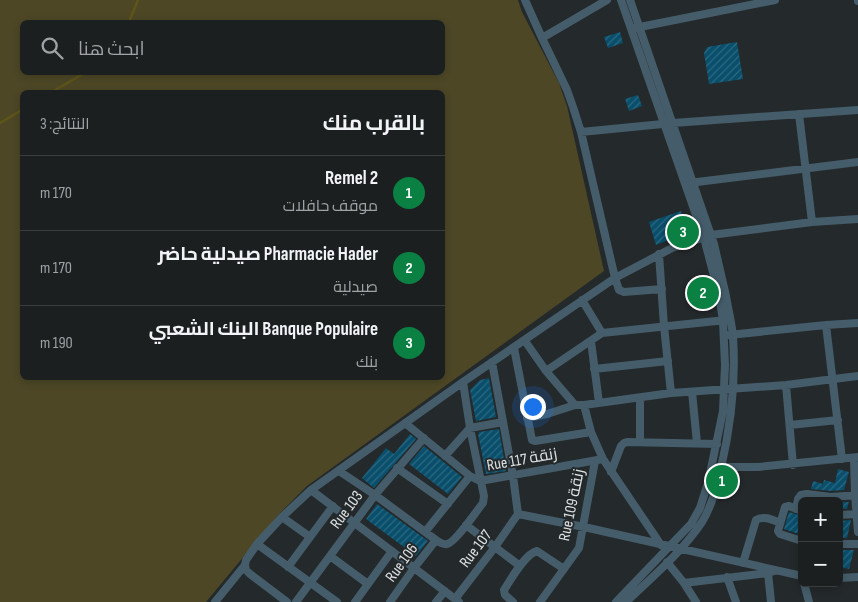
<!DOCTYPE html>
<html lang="ar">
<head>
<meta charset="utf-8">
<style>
  :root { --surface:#1b1f20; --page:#282c2d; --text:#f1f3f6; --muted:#a0a2a5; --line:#393d3e; --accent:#0b8043 }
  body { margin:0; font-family:"Sofia Sans Condensed",Cairo,sans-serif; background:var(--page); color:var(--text); direction:rtl }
  .controls { position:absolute; right:15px; bottom:15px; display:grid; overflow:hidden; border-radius:8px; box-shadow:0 2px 8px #0003 }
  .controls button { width:45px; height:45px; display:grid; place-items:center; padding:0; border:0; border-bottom:1px solid var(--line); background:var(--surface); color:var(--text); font:25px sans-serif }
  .you { position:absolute; left:532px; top:406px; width:18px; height:18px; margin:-12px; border:4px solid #fff; border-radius:50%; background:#1a73e8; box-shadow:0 0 0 8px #1a73e833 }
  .badge { display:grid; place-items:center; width:32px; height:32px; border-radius:50%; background:var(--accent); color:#fff; font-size:16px; font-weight:700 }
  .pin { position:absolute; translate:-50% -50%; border:2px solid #fff; box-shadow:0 1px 5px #0006 }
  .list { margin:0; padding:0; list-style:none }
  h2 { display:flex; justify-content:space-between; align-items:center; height:65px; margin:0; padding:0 20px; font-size:21px }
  h2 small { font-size:16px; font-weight:400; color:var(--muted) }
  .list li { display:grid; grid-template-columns:32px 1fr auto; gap:15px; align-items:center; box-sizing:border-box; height:75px; padding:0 20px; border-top:1px solid var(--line) }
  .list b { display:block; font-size:19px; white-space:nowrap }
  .list p { margin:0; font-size:16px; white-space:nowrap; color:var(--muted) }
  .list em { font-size:16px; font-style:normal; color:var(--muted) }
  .icon { flex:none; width:28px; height:28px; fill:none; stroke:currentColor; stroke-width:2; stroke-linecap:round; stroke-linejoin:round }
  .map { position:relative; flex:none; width:858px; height:602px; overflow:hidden; direction:ltr }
  .search { position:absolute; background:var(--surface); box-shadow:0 2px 8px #0003; left:20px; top:20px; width:425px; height:55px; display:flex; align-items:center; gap:12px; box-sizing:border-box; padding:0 18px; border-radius:8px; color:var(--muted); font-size:19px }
  .panel { position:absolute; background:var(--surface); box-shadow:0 2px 8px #0003; left:20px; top:90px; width:425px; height:290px; border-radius:8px; direction:rtl }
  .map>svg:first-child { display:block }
  .grass { fill:#4d4726; fill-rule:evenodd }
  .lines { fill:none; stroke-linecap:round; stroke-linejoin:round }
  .stream { stroke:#5e5519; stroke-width:2.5 }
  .building { fill:url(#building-hatch) }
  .minor { stroke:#455d6a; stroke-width:8 }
  .labels { text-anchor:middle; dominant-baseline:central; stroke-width:4; stroke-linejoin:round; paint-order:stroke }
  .street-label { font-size:16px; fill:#dfe2e3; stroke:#24292b }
</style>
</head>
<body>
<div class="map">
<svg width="858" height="602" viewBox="0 0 858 602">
  <defs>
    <pattern id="building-hatch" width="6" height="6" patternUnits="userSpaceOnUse" patternTransform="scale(1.25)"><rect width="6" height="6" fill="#094f6c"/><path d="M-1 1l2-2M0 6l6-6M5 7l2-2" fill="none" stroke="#2c6881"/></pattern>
  </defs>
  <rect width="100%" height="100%" fill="#24292b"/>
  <path class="grass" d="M 0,0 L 518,0 L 522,12 L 559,83 L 567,106 L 604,271 L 307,486 L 280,513 L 206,602 L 0,602 ZM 22,22 L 442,22 L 442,72 L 22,72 ZM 22,92 L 442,92 L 442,378 L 22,378 Z"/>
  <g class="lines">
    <path class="stream" d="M 129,22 L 138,0
      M 52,92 L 86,72
      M 0,123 L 22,110"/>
  </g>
  <path class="building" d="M 620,32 L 623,43 L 608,48 L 604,37 Z
    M 737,42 L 743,79 L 709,84 L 704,53 L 707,47 Z
    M 638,95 L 642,106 L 629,111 L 625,99 Z
    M 681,211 L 688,232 L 656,245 L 649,222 Z
    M 489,378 L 496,417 L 476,421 L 470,390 L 480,380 Z
    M 499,429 L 506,471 L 486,474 L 478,434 L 479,434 L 479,432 Z
    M 410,434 L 416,439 L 374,488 L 362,478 L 386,448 L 394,454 Z
    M 424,446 L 462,477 L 448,494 L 409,464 Z
    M 838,469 L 849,472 L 844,490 L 831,491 L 811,489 L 813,481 L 823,484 L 824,480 L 835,483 Z
    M 839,502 L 849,502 L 847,509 L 839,509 Z
    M 377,504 L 428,541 L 416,556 L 366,519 Z
    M 789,512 L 802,516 L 802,535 L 784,529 Z
    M 851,520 L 847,538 L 839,538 L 839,521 Z
    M 839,550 L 854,550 L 849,569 L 839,567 Z"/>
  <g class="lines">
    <path class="minor" d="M 525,0 L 542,38 L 567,90 L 573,107 L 581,132 L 615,278 L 619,290 L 624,292 L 662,289
      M 858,0 L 858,1
      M 635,28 L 775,0
      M 542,38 L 607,0
      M 799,114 L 812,222
      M 581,132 L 673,123 L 858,110
      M 689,183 L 858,162
      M 659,254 L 664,326 L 671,393
      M 582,300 L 602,333 L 726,320
      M 826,325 L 842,459
      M 729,335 L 826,325 L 858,323
      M 525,341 L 546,371 L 575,405
      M 591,341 L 599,403
      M 514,348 L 532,440 L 535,441 L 591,432
      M 492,362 L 513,476 L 518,514
      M 594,369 L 668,361
      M 546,371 L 602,333
      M 786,385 L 793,465
      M 692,392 L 697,443
      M 640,398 L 640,442
      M 584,405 L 591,432 L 603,459 L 661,545
      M 527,418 L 547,414 L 575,405 L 584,405 L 671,393 L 786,385 L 858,376
      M 405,423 L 470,476 L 480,481 L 603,459
      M 790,425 L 838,420
      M 445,456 L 470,428 L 503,422
      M 854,458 L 855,495 L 858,532
      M 716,467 L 758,467 L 858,457
      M 397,468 L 448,504
      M 339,471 L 375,495 L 436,540 C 439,542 443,545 447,544 C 455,543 477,510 483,503 L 484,496 L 470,428 L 463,382
      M 611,472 L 621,446 L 624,443 L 627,442 L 717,444
      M 311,490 L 459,602
      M 796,509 L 798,499 L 801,495 L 807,494 L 831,497 L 858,495
      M 802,511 L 789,506 L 785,507 L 778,531 L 780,534 L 802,541
      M 518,514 L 584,527 L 802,576
      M 839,515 L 857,514
      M 282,517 L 310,537
      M 466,525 L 520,566
      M 425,532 L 470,476
      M 257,544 L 337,602
      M 839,544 L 858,544
      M 330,556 L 368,584
      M 667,562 L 684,583 L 696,602
      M 743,563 L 756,520 C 763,515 773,520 780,523
      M 288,567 L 333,506
      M 768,573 L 771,602
      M 727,577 L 736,602
      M 839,578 L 858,577
      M 684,583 L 768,573 L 774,571
      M 804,583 L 809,602
      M 455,599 L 495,547 L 518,514
      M 215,602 L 245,565
      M 287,602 L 250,574 L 246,570 L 245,565 L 246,560 L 257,544 L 282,517 L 311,490 L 463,382 L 615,278 L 672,248 L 711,235 L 812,222 L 858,219
      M 296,602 L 375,495 L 424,438
      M 355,602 L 392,551
      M 390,602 L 414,568 L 436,540
      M 436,602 L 445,591
      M 513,602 L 505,595 L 504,590 C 511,579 525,554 537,551 L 564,569
      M 540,602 L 579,548 L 595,461
      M 616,602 L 691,524 L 700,508 L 708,483 L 723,411 L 725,365 L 723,321 L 719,295 L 704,238 L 621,0
      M 626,602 C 652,577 682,552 702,522 C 712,506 716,487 721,468 C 731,425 736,381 733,337 C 732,323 728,309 726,296 C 722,278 718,261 714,244 L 630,0"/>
  </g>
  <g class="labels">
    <g class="street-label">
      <text transform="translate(522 460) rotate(-10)">Rue 117 زنقة</text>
      <text transform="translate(572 505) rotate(-78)">Rue 109 زنقة</text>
      <text transform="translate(347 510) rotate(-53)">Rue 103</text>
      <text transform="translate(476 549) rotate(-53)">Rue 107</text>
      <text transform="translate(402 563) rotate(-54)">Rue 106</text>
    </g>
  </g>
</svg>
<div class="controls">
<button>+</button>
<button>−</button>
</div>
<div class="you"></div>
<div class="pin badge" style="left:722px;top:481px">1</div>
<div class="pin badge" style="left:703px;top:293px">2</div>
<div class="pin badge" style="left:683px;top:232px">3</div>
<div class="search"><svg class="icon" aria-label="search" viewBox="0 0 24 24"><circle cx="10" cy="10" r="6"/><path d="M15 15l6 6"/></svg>ابحث هنا</div>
<section class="panel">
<h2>بالقرب منك<small>النتائج: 3</small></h2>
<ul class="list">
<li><span class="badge">1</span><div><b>Remel 2</b><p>موقف حافلات</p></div><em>170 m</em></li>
<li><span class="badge">2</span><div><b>Pharmacie Hader صيدلية حاضر</b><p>صيدلية</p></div><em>170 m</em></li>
<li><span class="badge">3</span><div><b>Banque Populaire البنك الشعبي</b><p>بنك</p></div><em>190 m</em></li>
</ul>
</section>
</div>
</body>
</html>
